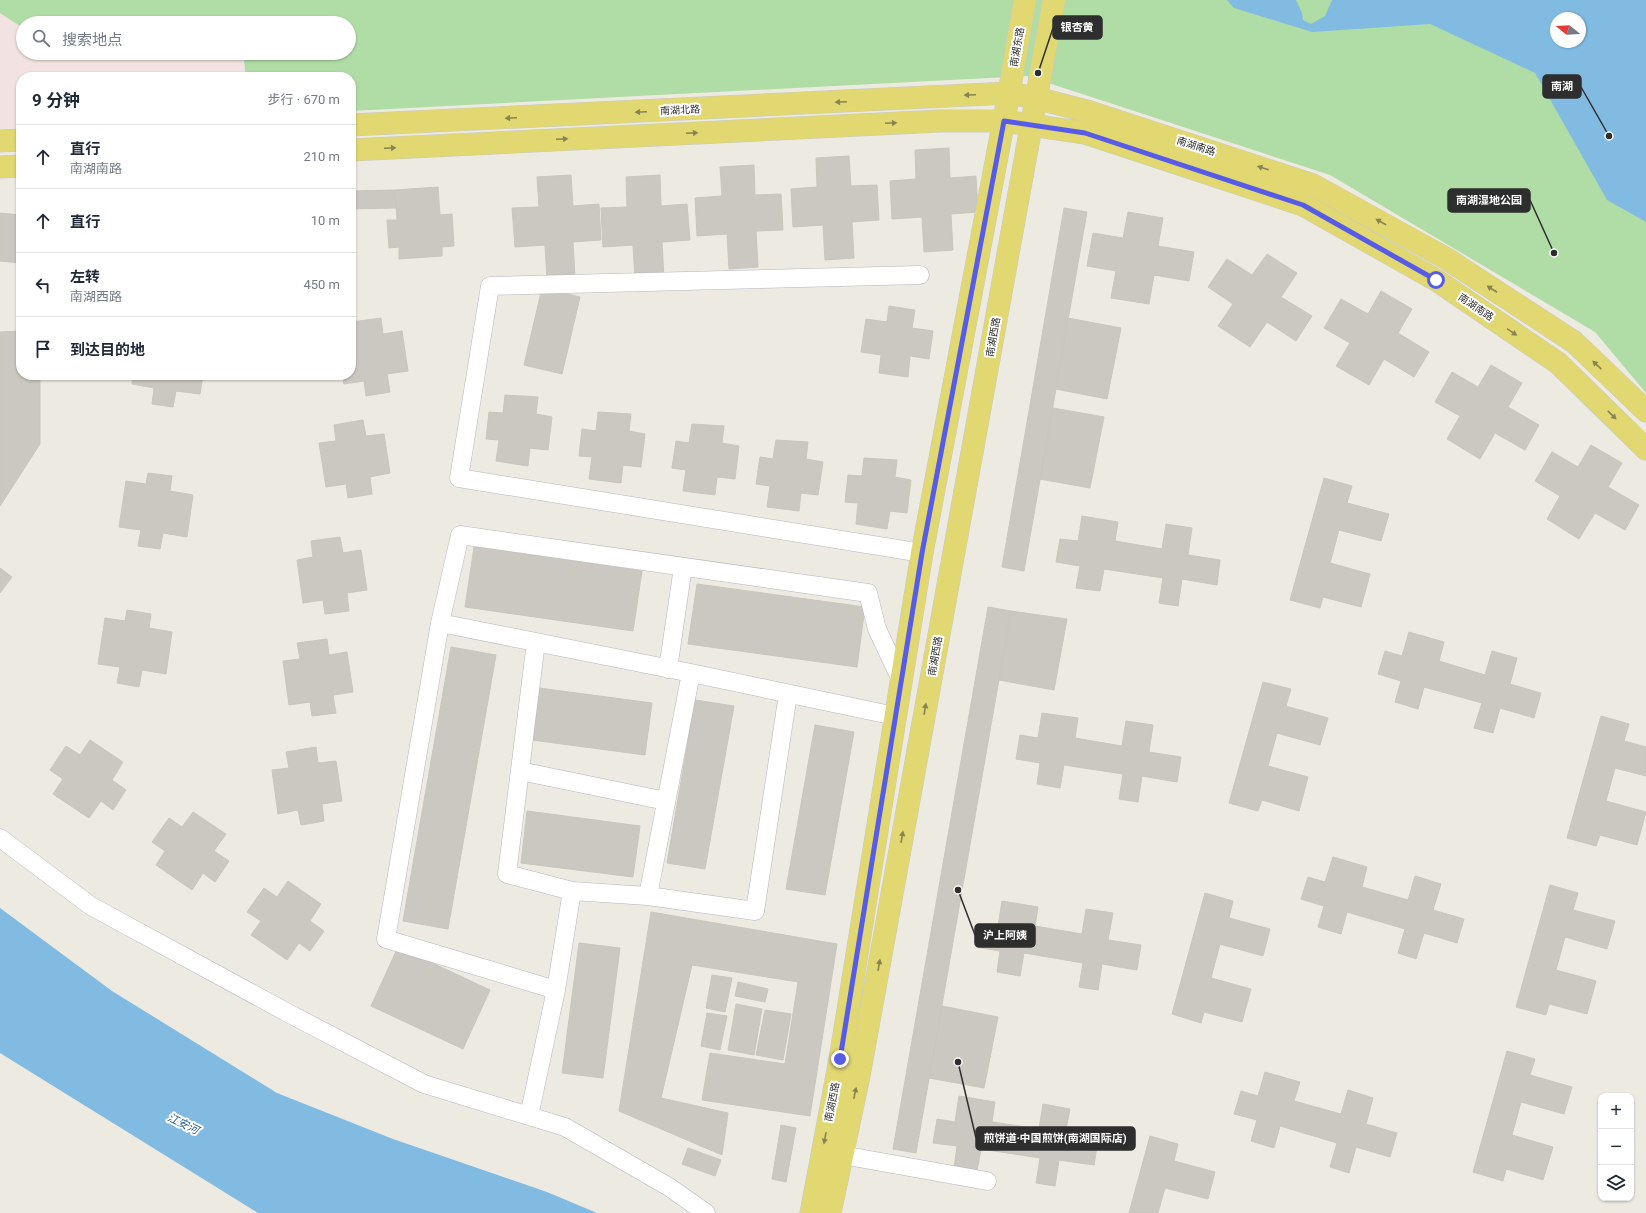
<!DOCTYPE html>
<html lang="zh">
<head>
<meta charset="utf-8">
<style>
  :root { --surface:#fff; --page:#f6f6f7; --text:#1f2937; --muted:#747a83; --line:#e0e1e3 }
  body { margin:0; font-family:Roboto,"Noto Sans SC",sans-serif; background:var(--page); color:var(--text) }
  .controls { position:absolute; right:12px; bottom:12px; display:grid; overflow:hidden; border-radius:8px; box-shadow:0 1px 3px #0004 }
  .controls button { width:36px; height:36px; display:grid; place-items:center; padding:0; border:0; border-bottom:1px solid var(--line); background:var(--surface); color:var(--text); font:20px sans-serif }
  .compass { position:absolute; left:1550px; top:12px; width:36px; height:36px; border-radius:50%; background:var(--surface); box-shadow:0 1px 3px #0004; rotate:288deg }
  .stop { position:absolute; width:12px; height:12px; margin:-9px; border:3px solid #565ce7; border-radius:50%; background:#fff }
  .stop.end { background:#565ce7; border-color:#fff; box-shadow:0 1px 4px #0008 }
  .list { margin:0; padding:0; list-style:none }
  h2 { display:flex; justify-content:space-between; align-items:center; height:52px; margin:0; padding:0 16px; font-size:17px }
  h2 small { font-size:13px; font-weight:400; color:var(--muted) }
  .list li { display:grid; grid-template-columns:26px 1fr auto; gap:12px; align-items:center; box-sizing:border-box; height:64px; padding:0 16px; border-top:1px solid var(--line) }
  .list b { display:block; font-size:15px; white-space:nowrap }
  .list p { margin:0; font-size:13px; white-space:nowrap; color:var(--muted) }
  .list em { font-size:13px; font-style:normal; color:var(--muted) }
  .icon { flex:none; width:22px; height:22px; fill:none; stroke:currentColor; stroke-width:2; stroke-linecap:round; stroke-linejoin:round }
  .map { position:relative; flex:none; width:1646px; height:1213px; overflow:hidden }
  .search { position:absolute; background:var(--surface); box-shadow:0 1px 3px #0004; left:16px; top:16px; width:340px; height:44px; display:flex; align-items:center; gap:10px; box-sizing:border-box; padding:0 14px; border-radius:22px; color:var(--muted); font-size:15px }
  .panel { position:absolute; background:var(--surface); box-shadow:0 1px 3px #0004; left:16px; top:72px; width:340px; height:308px; border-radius:16px }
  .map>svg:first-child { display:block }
  .medical { fill:#f2e2e1 }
  .green { fill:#b0dda5; fill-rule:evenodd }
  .water { fill:#82bbe2; fill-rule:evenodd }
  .building { fill:#cac8c0; stroke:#c9c6bb }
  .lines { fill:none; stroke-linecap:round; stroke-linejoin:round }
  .minor-casing { stroke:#b5b6c0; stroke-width:19 }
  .major-casing { stroke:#c9c9c9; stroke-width:23 }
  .minor { stroke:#fff; stroke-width:18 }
  .major { stroke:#e2d872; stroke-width:22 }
  .oneway { fill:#888350 }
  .route { stroke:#565ce7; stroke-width:5 }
  .labels { text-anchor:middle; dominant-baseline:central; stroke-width:4; stroke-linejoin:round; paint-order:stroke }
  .street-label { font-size:10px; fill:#2e2e2e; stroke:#fff }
  .water-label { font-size:11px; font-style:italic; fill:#1d5992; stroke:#fff }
  .leader { fill:none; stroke:#2e2e2e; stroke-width:1.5 }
  .callout-dot { fill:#2e2e2e; stroke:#fff; stroke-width:1.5 }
  .callout { fill:#2e2e2e; stroke:#2e2e2e; stroke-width:1.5 }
  .callout-label { font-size:11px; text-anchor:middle; font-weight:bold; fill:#fff }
</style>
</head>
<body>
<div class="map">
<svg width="1646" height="1213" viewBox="0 0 1646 1213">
  <rect width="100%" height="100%" fill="#edeae2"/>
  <path class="medical" d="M 0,13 L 23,28 L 23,53 L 91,53 L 114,58 L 159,53 L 243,53 L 246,77 L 21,77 L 21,128 L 0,129 Z"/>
  <path class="green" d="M 0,0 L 1646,0 L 1646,393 L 1595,332 L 1330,175 L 1027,76 L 351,111 L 351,77 L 246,77 L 243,53 L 349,53 L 349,23 L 23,23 L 23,28 L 0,13 ZM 1556,18 L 1580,18 L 1580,42 L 1556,42 Z
    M 91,53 L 159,53 L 114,58 Z"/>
  <path class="water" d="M 1227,0 L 1296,0 L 1302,13 L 1303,20 L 1311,24 L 1325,16 L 1332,0 L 1646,0 L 1646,222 L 1607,200 L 1535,73 L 1430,24 L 1312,32 L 1234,8 ZM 1556,18 L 1580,18 L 1580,42 L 1556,42 Z
    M 0,908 L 112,991 L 277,1093 L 393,1139 L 547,1192 L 597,1213 L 258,1213 L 0,1053 Z"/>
  <path class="building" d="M 949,148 L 950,178 L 976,176 L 978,212 L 951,214 L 953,250 L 924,252 L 922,217 L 892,219 L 890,181 L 916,179 L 915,150 Z
    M 849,156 L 851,186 L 877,185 L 879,220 L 852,222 L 854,258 L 825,260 L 823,225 L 793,227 L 791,189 L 817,187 L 816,158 Z
    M 754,165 L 755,195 L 781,194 L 783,230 L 756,231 L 758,267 L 729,269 L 727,234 L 697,236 L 695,198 L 722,196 L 720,167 Z
    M 571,175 L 573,206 L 599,204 L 601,240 L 573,242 L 575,278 L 547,280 L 545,245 L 515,247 L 512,208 L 539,207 L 537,177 Z
    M 660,175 L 661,206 L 687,204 L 690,240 L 662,242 L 664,278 L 635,280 L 633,245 L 603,247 L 601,208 L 627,207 L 626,177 Z
    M 438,187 L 440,215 L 452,214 L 454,246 L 442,247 L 442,256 L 399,259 L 399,247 L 389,248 L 387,220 L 397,220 L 395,190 Z
    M 395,190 L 396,208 L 351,209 L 351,191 Z
    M 1064,208 L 1087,212 L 1024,571 L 1002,567 Z
    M 1128,212 L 1163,218 L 1158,246 L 1194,252 L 1189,281 L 1154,275 L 1149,304 L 1111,298 L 1116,271 L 1087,266 L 1093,233 L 1123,238 Z
    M 0,213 L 21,215 L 21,263 L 0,261 Z
    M 1267,254 L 1297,273 L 1281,297 L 1312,316 L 1296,341 L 1267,322 L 1250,347 L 1218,326 L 1233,304 L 1208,287 L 1227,259 L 1252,275 Z
    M 542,288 L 580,297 L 562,374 L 524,365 Z
    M 1381,291 L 1412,309 L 1398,333 L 1429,352 L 1414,377 L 1384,359 L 1369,385 L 1336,366 L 1350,343 L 1324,328 L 1341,299 L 1368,314 Z
    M 889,306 L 915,310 L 912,328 L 933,331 L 929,359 L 910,356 L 908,377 L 879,373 L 881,355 L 861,352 L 866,319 L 887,322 Z
    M 381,318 L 383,334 L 402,331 L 408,371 L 387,374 L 390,392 L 366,396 L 364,381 L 344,384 L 342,375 L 351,375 L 351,339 L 354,338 L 352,322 Z
    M 1068,318 L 1121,328 L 1107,399 L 1056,389 Z
    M 21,331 L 21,375 L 40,375 L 40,444 L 0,506 L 0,332 Z
    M 1491,365 L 1522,383 L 1508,407 L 1539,425 L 1525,450 L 1495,433 L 1480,459 L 1447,439 L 1460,416 L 1435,402 L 1452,372 L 1478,387 Z
    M 133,375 L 203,375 L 200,394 L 176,391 L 173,407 L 152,404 L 154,388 L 132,384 Z
    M 505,395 L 538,397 L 536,414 L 552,417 L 548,450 L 530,448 L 528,466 L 496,461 L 499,440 L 486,439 L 489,412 L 503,413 Z
    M 1053,408 L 1104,417 L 1090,488 L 1040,479 Z
    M 598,412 L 631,414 L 629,431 L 645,434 L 641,467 L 623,465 L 621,483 L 589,479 L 592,457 L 579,456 L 582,429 L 596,431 Z
    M 363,420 L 366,436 L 384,434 L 390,473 L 370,477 L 372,494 L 348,498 L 346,484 L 326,487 L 319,443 L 336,441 L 334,425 Z
    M 692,424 L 724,426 L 722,443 L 739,446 L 735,479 L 717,477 L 715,495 L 683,491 L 686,470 L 672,468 L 676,441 L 689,443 Z
    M 776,440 L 808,442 L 806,459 L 823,462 L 818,495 L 801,493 L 799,511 L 767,507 L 770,486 L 756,484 L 760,457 L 773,459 Z
    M 1591,445 L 1622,463 L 1608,487 L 1639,505 L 1625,530 L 1595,513 L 1579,539 L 1547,519 L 1560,496 L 1535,481 L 1552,452 L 1578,467 Z
    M 864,458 L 897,460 L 895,477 L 911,480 L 907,513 L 890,511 L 887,529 L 856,524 L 858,503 L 845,502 L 848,475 L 862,476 Z
    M 148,473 L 172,476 L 170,491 L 193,495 L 187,537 L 163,533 L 160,549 L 138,546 L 141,530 L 119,527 L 126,481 L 146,484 Z
    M 1324,478 L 1352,486 L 1347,503 L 1389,514 L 1381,541 L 1339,530 L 1330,563 L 1370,574 L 1361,607 L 1323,597 L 1320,608 L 1290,600 Z
    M 1082,516 L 1118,522 L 1115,541 L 1162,549 L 1166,524 L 1192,528 L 1188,555 L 1220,560 L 1217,585 L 1182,579 L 1178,606 L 1159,603 L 1163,578 L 1104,569 L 1100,591 L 1076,588 L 1080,566 L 1056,562 L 1060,539 L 1078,541 Z
    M 340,537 L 343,553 L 361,550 L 367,590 L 347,593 L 349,611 L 325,614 L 323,600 L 303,603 L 297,560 L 313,557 L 311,541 Z
    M 474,547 L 642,571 L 633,631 L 465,607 Z
    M 0,568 L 12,577 L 0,593 Z
    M 697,584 L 865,607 L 857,667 L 688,644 Z
    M 988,607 L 1011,611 L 916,1153 L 893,1149 Z
    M 127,610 L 151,614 L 149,628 L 172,632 L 166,674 L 142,670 L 139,687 L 117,683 L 120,667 L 98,664 L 105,618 L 125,621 Z
    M 1011,611 L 1067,619 L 1054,690 L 999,680 Z
    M 1409,632 L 1444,642 L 1439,661 L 1485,675 L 1492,651 L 1517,658 L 1510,684 L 1541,693 L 1534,718 L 1500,708 L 1493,733 L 1474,728 L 1482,703 L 1424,687 L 1418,709 L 1395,702 L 1401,681 L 1378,674 L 1385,651 L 1402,656 Z
    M 327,639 L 329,655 L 347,652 L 353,692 L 333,695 L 336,713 L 312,716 L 310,702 L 289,705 L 283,661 L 300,659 L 297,643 Z
    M 451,647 L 496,655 L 448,929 L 403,921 Z
    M 1263,682 L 1291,689 L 1286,706 L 1328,718 L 1320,745 L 1277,733 L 1268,766 L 1308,777 L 1299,811 L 1262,800 L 1258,811 L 1229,803 Z
    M 539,688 L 652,703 L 645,755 L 532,740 Z
    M 695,700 L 734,706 L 705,869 L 667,863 Z
    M 1042,713 L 1078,718 L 1075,738 L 1122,746 L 1126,721 L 1153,725 L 1149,752 L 1181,757 L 1177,782 L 1142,776 L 1138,802 L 1119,799 L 1123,774 L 1064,765 L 1060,788 L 1037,784 L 1040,763 L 1016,759 L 1020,735 L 1038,738 Z
    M 1601,716 L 1629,724 L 1624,741 L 1646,747 L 1646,776 L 1615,768 L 1606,801 L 1646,812 L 1637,845 L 1600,835 L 1596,846 L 1567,838 Z
    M 815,725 L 854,732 L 825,895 L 786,889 Z
    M 90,740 L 123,762 L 112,780 L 126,790 L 113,810 L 101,801 L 89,818 L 53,794 L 63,779 L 50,770 L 66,746 L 80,755 Z
    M 316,747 L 318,763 L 336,761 L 342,801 L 322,804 L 324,821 L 301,825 L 298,810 L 278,814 L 272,770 L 289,768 L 286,752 Z
    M 527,811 L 640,826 L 633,877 L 521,863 Z
    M 193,812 L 226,834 L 214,851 L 229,861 L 215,882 L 203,873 L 192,890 L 156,865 L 165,851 L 152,842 L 169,818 L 182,827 Z
    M 1333,857 L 1367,867 L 1362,887 L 1408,900 L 1415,876 L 1441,884 L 1433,910 L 1464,919 L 1457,943 L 1424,933 L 1416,959 L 1398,953 L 1405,929 L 1347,912 L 1341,934 L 1318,927 L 1324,906 L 1301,899 L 1308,877 L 1325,882 Z
    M 288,881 L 321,904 L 310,921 L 324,931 L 310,951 L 299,943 L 287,960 L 251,935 L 261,921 L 247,912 L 264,888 L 277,897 Z
    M 1550,885 L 1578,893 L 1573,910 L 1615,921 L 1607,949 L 1565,937 L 1556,970 L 1596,981 L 1587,1014 L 1549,1004 L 1546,1015 L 1516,1007 Z
    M 1205,893 L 1233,901 L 1229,918 L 1270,929 L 1263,956 L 1220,944 L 1211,978 L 1251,989 L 1242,1022 L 1204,1012 L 1201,1023 L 1172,1014 Z
    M 1002,901 L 1038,907 L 1035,926 L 1082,934 L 1086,909 L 1113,913 L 1108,940 L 1141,945 L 1137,970 L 1102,964 L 1098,990 L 1079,987 L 1083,963 L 1024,953 L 1020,976 L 997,972 L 1000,951 L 976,947 L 980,924 L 998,926 Z
    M 651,912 L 837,944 L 810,1116 L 702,1100 L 710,1053 L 785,1064 L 798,982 L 692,965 L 661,1098 L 728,1113 L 722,1155 L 619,1111 Z
    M 579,943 L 620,948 L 603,1078 L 562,1073 Z
    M 398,947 L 490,990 L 463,1049 L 371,1006 Z
    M 712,975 L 732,978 L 725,1012 L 706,1008 Z
    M 738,982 L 768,989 L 765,1002 L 735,996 Z
    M 736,1004 L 762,1009 L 754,1055 L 728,1050 Z
    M 942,1006 L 998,1017 L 984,1088 L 929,1078 Z
    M 765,1010 L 791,1014 L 783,1060 L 756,1055 Z
    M 707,1013 L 727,1016 L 720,1050 L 701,1046 Z
    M 1507,1051 L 1535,1059 L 1530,1075 L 1572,1087 L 1564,1114 L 1521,1102 L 1512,1135 L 1553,1147 L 1543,1180 L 1506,1169 L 1503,1181 L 1473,1172 Z
    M 1265,1072 L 1300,1082 L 1294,1101 L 1341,1114 L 1348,1090 L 1373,1098 L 1366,1124 L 1397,1133 L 1390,1157 L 1356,1147 L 1349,1173 L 1330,1167 L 1337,1143 L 1280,1126 L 1274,1148 L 1251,1141 L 1257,1120 L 1234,1114 L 1241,1091 L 1258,1096 Z
    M 959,1096 L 995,1102 L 992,1122 L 1039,1129 L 1043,1104 L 1070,1109 L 1065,1135 L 1098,1141 L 1094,1165 L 1059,1160 L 1055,1186 L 1036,1183 L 1040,1158 L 981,1149 L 977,1171 L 954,1168 L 957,1146 L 933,1143 L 937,1119 L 955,1122 Z
    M 781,1125 L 796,1128 L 786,1182 L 772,1179 Z
    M 1150,1136 L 1178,1144 L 1174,1161 L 1215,1172 L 1208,1199 L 1165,1188 L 1158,1213 L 1129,1213 Z
    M 688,1148 L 721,1160 L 715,1176 L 682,1164 Z"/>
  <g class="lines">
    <g class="minor-casing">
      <path id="minor" d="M 920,275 L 490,286 L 459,478 L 922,553
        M 440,623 L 460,535 L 868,593 L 877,629 L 901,680
        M 536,642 L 507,874 L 572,891 L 648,896 L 755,911 L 788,694
        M 668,669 L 683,567
        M 520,771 L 666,801
        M 0,838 L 91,906 L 288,1013 L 424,1084 L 565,1127 L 669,1187 L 706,1213
        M 648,896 L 691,673
        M 556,990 L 572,891
        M 529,1116 L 556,990 L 386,939 L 440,623 L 691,673 L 895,716
        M 842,1155 L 987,1181"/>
    </g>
    <g class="major-casing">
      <path id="major" d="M 351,125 L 1009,93 L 1036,98 L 1090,112 L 1313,185 L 1447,259 L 1574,342 L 1646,411
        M 0,141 L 21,140
        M 351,150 L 940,121 L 1004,121 L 1085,133 L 1303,205 L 1436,280 L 1558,363 L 1646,449
        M 0,167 L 21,166
        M 811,1213 L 840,1059 L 922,553 L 1009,93 L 1025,0
        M 830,1213 L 859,1076 L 1054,0"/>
    </g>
    <use href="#minor" class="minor"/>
    <use href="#major" class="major"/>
  </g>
  <defs><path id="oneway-solid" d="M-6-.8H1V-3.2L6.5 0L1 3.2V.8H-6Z"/></defs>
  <g class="oneway">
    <use href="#oneway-solid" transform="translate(970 95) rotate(177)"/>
    <use href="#oneway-solid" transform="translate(841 102) rotate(177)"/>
    <use href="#oneway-solid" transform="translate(641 112) rotate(177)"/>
    <use href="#oneway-solid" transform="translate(511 118) rotate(177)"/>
    <use href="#oneway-solid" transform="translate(891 123) rotate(-3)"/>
    <use href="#oneway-solid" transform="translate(692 133) rotate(-3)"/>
    <use href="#oneway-solid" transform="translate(562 139) rotate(-3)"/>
    <use href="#oneway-solid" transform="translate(390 148) rotate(-3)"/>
    <use href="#oneway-solid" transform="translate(1263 168) rotate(-162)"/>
    <use href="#oneway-solid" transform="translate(1381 222) rotate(-151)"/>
    <use href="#oneway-solid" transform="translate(1492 289) rotate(-147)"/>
    <use href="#oneway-solid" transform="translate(1512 332) rotate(34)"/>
    <use href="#oneway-solid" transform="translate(1597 365) rotate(-137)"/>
    <use href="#oneway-solid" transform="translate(1612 415) rotate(44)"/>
    <use href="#oneway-solid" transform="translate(925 709) rotate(-80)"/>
    <use href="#oneway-solid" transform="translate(902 837) rotate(-80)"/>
    <use href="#oneway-solid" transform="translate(879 965) rotate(-80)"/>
    <use href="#oneway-solid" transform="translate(855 1093) rotate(-78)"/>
    <use href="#oneway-solid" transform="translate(825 1138) rotate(101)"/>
  </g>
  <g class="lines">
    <path class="route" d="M 840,1059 L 922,553 L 1004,121 L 1085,133 L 1303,205 L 1436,280"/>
  </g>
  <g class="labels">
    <g class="street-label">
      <text transform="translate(1017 47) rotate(-80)">南湖东路</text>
      <text transform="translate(680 110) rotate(-3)">南湖北路</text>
      <text transform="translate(1196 146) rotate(18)">南湖南路</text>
      <text transform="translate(1476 307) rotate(34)">南湖南路</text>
      <text transform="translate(993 337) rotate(-80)">南湖西路</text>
      <text transform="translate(935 656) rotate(-80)">南湖西路</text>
      <text transform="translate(832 1102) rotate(-79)">南湖西路</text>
    </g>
    <g class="water-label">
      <text transform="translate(183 1124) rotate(26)">江安河</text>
    </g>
  </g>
  <path class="leader" d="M1038 73L1053 28M1609 136L1581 87M1554 253L1530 200M958 890L975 935M958 1062L976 1138"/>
  <g class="callout-dot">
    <circle cx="1038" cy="73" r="4"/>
    <circle cx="1609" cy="136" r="4"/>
    <circle cx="1554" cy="253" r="4"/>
    <circle cx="958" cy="890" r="4"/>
    <circle cx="958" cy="1062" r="4"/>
  </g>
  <g class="callout">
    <rect x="1053" y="16" width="49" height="23" rx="4"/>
    <rect x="1543" y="75" width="38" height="23" rx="4"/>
    <rect x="1448" y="189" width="82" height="23" rx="4"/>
    <rect x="975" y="924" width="60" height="23" rx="4"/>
    <rect x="976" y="1127" width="159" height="23" rx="4"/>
  </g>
  <g class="callout-label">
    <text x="1077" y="31">银杏黄</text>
    <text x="1562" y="90">南湖</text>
    <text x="1489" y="204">南湖湿地公园</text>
    <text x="1005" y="939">沪上阿姨</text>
    <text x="1055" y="1142">煎饼道·中国煎饼(南湖国际店)</text>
  </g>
</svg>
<div class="controls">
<button>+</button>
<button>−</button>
<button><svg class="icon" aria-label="layers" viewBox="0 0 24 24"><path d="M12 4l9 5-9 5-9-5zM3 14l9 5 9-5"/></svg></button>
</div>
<svg class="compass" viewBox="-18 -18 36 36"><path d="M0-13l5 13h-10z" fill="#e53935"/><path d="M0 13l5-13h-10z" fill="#747a83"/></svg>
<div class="stop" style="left:1436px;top:280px"></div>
<div class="stop end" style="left:840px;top:1059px"></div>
<div class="search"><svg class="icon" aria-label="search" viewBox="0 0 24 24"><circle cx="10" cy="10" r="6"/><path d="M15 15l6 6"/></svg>搜索地点</div>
<section class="panel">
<h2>9 分钟<small>步行 · 670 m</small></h2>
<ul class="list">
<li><svg class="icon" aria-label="ahead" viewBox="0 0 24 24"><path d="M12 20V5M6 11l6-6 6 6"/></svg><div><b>直行</b><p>南湖南路</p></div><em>210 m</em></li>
<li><svg class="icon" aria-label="ahead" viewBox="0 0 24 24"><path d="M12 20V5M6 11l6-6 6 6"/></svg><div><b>直行</b></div><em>10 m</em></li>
<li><svg class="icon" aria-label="left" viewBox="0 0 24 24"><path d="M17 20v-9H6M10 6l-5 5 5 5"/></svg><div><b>左转</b><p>南湖西路</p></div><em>450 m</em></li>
<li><svg class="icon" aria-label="arrive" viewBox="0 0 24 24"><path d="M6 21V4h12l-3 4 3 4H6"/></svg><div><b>到达目的地</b></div></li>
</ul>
</section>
</div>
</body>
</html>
